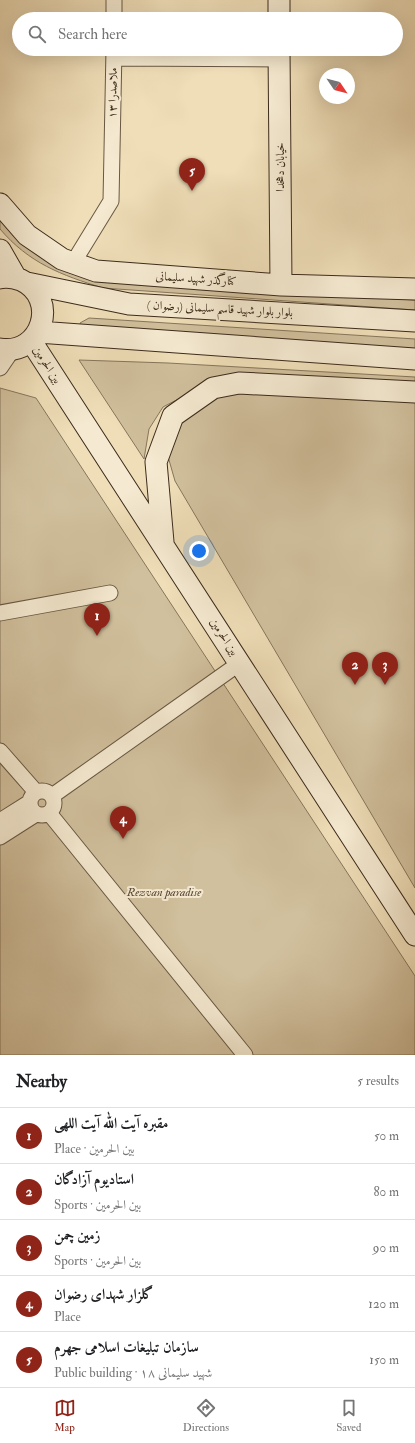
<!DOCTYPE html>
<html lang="en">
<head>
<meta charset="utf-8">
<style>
  :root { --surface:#fff; --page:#f2f2f2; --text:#202124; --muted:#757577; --line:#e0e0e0; --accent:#8f2418 }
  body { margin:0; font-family:"IM FELL Double Pica",Amiri,serif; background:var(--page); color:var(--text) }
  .compass { position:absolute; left:319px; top:68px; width:36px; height:36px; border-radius:50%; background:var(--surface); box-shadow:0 4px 16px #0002; rotate:125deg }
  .you { position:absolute; left:199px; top:551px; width:14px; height:14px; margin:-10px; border:3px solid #fff; border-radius:50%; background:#1a73e8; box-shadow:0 0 0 6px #1a73e833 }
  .badge { display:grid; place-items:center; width:26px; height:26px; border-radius:50%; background:var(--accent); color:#fff; font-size:13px; font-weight:700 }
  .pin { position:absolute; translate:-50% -33px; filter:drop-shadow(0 1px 2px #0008) }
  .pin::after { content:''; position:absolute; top:21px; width:14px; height:12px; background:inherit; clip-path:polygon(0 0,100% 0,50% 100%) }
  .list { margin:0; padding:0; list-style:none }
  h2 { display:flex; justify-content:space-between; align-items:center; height:52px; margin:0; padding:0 16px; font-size:17px }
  h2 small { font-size:13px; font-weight:400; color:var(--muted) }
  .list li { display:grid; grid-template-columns:26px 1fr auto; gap:12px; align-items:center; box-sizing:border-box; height:56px; padding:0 16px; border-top:1px solid var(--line) }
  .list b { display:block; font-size:15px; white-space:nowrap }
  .list p { margin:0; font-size:13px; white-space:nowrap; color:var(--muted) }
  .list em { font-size:13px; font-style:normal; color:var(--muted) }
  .icon { flex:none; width:22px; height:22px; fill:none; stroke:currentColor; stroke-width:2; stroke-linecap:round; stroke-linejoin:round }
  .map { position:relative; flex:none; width:415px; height:1055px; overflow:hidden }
  .search { position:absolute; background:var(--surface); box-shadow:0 4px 16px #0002; left:12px; right:12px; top:12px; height:44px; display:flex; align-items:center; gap:10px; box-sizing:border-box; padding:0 14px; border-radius:22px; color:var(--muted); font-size:15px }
  .sheet { height:332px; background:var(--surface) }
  nav { display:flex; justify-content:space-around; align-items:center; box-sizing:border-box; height:56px; border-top:1px solid var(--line); background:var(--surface); font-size:11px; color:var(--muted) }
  nav a { display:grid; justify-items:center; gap:2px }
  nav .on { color:var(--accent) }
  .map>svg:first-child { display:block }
  .green { fill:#d1c09d; stroke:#86765c }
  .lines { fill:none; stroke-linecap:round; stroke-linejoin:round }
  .street-casing { stroke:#695843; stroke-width:17 }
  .secondary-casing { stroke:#3c2b1c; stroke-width:23 }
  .street { stroke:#f5ead1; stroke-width:15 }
  .secondary { stroke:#f5ead1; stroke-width:21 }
  .labels { text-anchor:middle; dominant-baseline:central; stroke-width:4; stroke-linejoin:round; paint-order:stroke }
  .street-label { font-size:12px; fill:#3c2b1c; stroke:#f5ead1 }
  .park-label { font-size:12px; font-style:italic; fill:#5a4936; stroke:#f5ead1 }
</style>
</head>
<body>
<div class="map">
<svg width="415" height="1055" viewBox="0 0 415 1055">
  <rect width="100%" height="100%" fill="#efdeb8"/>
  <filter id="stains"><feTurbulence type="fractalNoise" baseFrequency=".005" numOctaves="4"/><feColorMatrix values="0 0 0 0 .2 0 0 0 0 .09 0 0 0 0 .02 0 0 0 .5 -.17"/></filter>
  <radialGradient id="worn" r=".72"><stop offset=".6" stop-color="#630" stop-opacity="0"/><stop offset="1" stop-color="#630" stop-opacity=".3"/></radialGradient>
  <path class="green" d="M 0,218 L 63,266 L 259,291 L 415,300 L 415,310 L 103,288 C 61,275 29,263 0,229 Z
    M 89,318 L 415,339 L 415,352 L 81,328 L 80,323 Z
    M 79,360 L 168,363 L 415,377 L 415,385 L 209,383 L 163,407 L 149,429 L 144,459 Z
    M 0,388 L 36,398 L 415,976 L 415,1055 L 0,1055 Z
    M 217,393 L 415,396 L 415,888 L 175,481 L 167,453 L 182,423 L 198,406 Z"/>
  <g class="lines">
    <g class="street-casing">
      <path id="street" d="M 114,19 L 114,0
        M 114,58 L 279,59
        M 73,263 L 111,201 L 114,49
        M 0,368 L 13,349
        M 0,613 L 110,593
        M 0,751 L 36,792
        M30 803a12 12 0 1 1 24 0a12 12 0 1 1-24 0Z
        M 52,796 L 240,663
        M 49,813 L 245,1055
        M 0,821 L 30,802
        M 0,837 L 36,814"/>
    </g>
    <g class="secondary-casing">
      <path id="secondary" d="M 279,0 L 279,19
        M 279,49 L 281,285
        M 0,204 L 27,235 L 62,259 L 96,271 L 281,285 L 415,289
        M 0,250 L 16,278
        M 0,278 C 7,276 15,278 21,280 C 60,298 42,356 0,349
        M 27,283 L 129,304 L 415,321
        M 38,332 L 415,359
        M 31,341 L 415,935
        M 163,542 L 156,462 L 173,416 L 213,388 L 239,383 L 415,392"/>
    </g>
    <use href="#street" class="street"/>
    <use href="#secondary" class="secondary"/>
  </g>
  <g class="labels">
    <g class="street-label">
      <text transform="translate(113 93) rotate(-89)">ملاصدرا ۱۳</text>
      <text transform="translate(280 167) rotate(-90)">خیابان دهخدا</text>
      <text transform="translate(196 279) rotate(4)">کنارگذر شهید سلیمانی</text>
      <text transform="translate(220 309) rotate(3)">بلوار بلوار شهید قاسم سلیمانی (رضوان )</text>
      <text transform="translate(47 365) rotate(57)">بین الحرمین</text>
      <text transform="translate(224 637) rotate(57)">بین الحرمین</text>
    </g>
    <g class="park-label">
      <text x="164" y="892">Rezvan paradise</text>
    </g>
  </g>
  <rect width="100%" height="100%" filter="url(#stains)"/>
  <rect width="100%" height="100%" fill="url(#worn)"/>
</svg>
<svg class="compass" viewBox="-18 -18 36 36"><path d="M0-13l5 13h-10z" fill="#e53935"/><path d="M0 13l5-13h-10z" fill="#757577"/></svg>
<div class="you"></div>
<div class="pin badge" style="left:97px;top:636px">1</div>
<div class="pin badge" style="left:355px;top:685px">2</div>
<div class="pin badge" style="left:385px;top:685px">3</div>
<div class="pin badge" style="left:123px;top:839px">4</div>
<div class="pin badge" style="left:192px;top:191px">5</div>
<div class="search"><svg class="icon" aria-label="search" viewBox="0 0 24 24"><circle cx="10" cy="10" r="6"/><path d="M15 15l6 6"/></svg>Search here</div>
</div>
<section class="sheet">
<h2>Nearby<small>5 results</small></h2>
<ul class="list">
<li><span class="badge">1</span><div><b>مقبره آیت الله آیت اللهی</b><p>Place · بین الحرمین</p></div><em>50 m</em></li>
<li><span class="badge">2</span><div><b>استادیوم آزادگان</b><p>Sports · بین الحرمین</p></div><em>80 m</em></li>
<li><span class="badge">3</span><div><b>زمین چمن</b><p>Sports · بین الحرمین</p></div><em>90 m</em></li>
<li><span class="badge">4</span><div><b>گلزار شهدای رضوان</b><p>Place</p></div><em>120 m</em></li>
<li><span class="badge">5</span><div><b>سازمان تبلیغات اسلامی جهرم</b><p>Public building · شهید سلیمانی ۱۸</p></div><em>150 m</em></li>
</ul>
</section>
<nav>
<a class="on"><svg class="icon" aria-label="map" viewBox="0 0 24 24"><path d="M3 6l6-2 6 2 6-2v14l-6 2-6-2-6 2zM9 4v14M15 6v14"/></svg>Map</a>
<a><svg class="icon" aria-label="directions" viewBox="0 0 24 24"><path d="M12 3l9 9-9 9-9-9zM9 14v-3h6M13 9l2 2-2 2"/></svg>Directions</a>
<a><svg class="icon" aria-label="saved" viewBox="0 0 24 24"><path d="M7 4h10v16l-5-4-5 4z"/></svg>Saved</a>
</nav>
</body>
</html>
